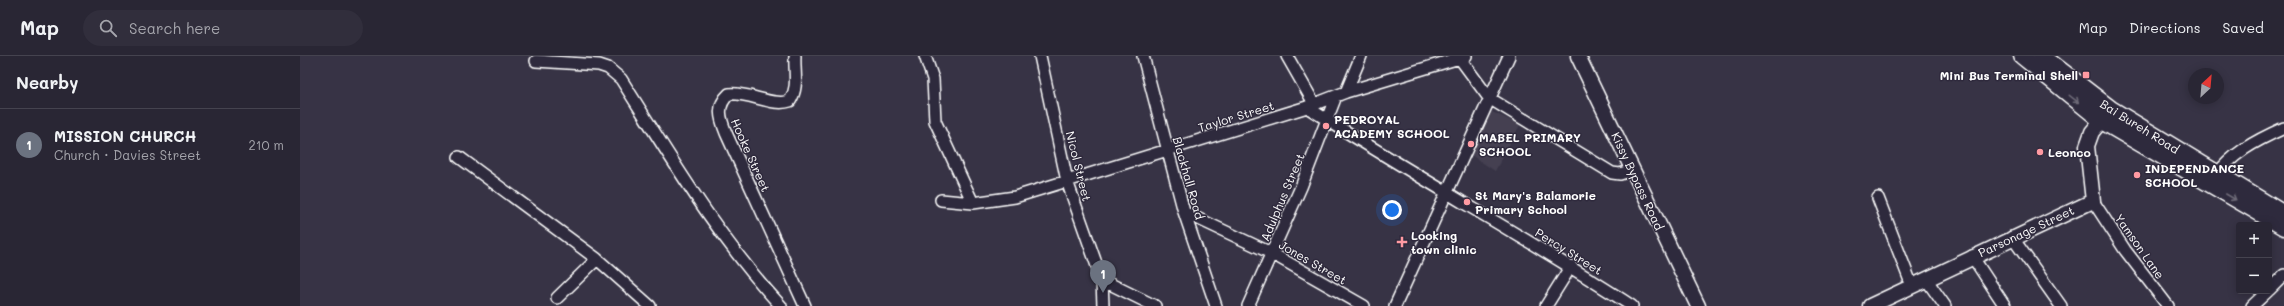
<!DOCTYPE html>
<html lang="en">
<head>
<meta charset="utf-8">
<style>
  :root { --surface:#292634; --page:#312e3c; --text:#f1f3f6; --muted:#a5a5ac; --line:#45434f; --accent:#95b2f1 }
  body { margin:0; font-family:Mali,sans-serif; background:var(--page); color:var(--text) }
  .controls { position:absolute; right:12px; bottom:12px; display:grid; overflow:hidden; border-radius:4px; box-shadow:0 2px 10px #0003 }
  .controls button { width:36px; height:36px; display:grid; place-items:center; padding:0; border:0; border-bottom:1px solid var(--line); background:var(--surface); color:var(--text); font:20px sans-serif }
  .compass { position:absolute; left:1888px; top:12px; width:36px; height:36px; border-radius:50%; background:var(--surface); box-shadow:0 2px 10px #0003; rotate:26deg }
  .you { position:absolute; left:1092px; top:154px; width:14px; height:14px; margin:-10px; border:3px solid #fff; border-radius:50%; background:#1a73e8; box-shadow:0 0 0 6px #1a73e833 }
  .badge { display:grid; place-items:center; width:26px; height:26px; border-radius:50%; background:var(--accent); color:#fff; font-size:13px; font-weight:700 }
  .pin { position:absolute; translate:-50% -33px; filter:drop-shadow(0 1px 2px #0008) }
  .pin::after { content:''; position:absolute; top:21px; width:14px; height:12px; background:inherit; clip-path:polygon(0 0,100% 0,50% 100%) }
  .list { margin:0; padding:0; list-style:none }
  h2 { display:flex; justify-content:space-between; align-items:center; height:52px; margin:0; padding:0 16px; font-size:17px }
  h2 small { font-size:13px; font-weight:400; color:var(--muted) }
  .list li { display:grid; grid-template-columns:26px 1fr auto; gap:12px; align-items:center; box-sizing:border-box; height:72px; padding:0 16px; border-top:1px solid var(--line) }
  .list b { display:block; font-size:15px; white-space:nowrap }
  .list p { margin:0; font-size:13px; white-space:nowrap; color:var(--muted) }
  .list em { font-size:13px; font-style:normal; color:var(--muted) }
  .icon { flex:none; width:22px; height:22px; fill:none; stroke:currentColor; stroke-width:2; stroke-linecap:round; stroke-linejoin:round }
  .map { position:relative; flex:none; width:1984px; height:250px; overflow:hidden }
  header { display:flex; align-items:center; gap:24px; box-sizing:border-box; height:56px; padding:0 20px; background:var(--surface); border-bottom:1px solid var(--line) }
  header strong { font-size:19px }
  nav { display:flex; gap:22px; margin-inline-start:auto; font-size:14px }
  .search { width:280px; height:36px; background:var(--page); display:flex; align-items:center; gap:10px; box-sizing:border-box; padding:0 14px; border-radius:22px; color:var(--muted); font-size:15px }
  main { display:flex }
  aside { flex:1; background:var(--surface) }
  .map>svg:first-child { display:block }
  .built { fill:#444051 }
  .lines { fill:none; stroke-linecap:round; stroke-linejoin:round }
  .minor-casing { stroke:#fff; stroke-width:14 }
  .major-casing { stroke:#fff; stroke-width:17 }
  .highway-casing { stroke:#fff; stroke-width:19 }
  .minor { stroke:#2f2a3d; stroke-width:11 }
  .major { stroke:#2f2a3d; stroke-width:14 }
  .highway { stroke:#2f2a3d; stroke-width:16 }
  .oneway { stroke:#6d6a77 }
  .poi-dot { fill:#ff9aa2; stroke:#2f2a3d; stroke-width:1.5 }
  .labels { text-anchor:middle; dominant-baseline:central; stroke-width:3; stroke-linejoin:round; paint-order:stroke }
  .poi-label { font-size:12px; font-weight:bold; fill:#fff; stroke:#2f2a3d; text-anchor:start }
  .street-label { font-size:12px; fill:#fff; stroke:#2f2a3d }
</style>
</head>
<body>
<header>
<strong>Map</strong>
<div class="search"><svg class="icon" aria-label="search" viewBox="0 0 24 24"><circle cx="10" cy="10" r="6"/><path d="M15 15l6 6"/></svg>Search here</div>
<nav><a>Map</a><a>Directions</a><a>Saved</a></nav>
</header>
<main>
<aside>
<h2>Nearby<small></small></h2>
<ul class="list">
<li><span class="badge" style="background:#6b7280">1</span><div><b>MISSION CHURCH</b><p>Church · Davies Street</p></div><em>210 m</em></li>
</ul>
</aside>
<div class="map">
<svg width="1984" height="250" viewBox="0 0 1984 250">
  <rect width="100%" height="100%" fill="#373345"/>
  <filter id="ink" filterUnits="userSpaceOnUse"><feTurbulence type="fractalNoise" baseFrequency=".025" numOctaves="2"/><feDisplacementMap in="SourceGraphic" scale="8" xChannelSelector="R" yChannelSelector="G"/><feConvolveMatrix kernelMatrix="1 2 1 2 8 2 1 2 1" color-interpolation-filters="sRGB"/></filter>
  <g filter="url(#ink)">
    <path class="built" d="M 1188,54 L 1220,69 L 1195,115 L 1168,97 Z"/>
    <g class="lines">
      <g class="minor-casing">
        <path id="minor" d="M 495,0 C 494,16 499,31 490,45 C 473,51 449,36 429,38 C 416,50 420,62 426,77 L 505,250
          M 625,0 L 633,23 L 635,65 L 673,147
          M 740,0 L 767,125 L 802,224 L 803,250
          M 843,0 L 884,156 L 916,250
          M 987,0 L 1015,49
          M 1158,0 L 1189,42 L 1312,117 L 1320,118 L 1333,114
          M 236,5 L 299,9 L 308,12 L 321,23 C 371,102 418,182 481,250
          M 1046,36 L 1061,0
          M 1007,51 C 1114,120 1226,181 1332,250
          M 159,101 L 297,203 L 350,250
          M 1913,123 C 1932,97 1955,85 1984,72
          M 1578,142 L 1612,230
          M 641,144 L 673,147 L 715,141 L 1007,51 L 1046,36 L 1166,0
          M 1793,145 L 1825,194 L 1868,250
          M 884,156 L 971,197 L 1064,250
          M 1712,181 L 1761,250
          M 1672,200 L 1705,250
          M 1626,223 L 1645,250
          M 802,224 L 855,250
          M 1969,234 L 1984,219
          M 257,242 L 297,203
          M 948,250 L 1001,131 L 1036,40
          M 1095,250 L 1209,0
          M 1246,250 L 1271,210
          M 1952,250 L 1968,235"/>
      </g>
      <g class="major-casing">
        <path id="major" d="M 1278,0 L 1398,250
          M 1570,250 L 1793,145 L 1787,90 L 1792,76 L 1808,57"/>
      </g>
      <g class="highway-casing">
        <path id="highway" d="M 1722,0 L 1802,65 L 1984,171
          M 1742,0 L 1811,53 L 1984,158"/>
      </g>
      <use href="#minor" class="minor"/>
      <use href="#major" class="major"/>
      <use href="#highway" class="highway"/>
    </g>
    <defs><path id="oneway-shaft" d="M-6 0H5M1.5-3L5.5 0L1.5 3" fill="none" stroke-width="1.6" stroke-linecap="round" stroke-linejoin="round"/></defs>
    <g class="oneway">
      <use href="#oneway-shaft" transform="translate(1774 43) rotate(38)"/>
      <use href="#oneway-shaft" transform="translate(1931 141) rotate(30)"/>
    </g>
  </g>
  <g class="poi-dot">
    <rect x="1782" y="15" width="8" height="8" rx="2"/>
    <circle cx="1026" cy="70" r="4"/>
    <circle cx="1171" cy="88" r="4"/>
    <circle cx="1740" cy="96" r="4"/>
    <circle cx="1837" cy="119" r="4"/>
    <circle cx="1167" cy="146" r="4"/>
    <path d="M1100 180h4v4h4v4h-4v4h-4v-4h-4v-4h4z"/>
  </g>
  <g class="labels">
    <g class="poi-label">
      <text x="1778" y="19" text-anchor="end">Mini Bus Terminal Shell</text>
      <text x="1034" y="63">PEDROYAL<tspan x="1034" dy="14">ACADEMY SCHOOL</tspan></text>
      <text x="1179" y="81">MABEL PRIMARY<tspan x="1179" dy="14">SCHOOL</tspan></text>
      <text x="1748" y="96">Leonco</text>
      <text x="1845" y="112">INDEPENDANCE<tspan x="1845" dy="14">SCHOOL</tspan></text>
      <text x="1175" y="139">St Mary's Balamorie<tspan x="1175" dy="14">Primary School</tspan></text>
      <text x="1111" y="179">Looking<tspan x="1111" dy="14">town clinic</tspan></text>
    </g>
    <g class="street-label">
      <text transform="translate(936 60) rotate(-17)">Taylor Street</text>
      <text transform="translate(1840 70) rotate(32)">Bai Bureh Road</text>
      <text transform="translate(451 99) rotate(66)">Hooke Street</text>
      <text transform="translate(779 110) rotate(76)">Nicol Street</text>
      <text transform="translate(889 122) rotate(74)">Blackhall Road</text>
      <text transform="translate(1338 125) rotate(65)">Kissy Bypass Road</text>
      <text transform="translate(982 141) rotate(-67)">Adulphus Street</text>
      <text transform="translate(1726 175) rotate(-25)">Parsonage Street</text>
      <text transform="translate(1840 190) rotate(55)">Yamson Lane</text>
      <text transform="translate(1269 195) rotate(32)">Percy Street</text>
      <text transform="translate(1013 206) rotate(30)">Jones Street</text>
    </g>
  </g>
</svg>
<div class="controls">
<button>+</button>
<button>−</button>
</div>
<svg class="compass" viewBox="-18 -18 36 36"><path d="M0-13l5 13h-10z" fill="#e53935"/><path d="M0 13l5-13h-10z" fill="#a5a5ac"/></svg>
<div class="you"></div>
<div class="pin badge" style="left:803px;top:237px;background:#6b7280">1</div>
</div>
</main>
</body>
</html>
